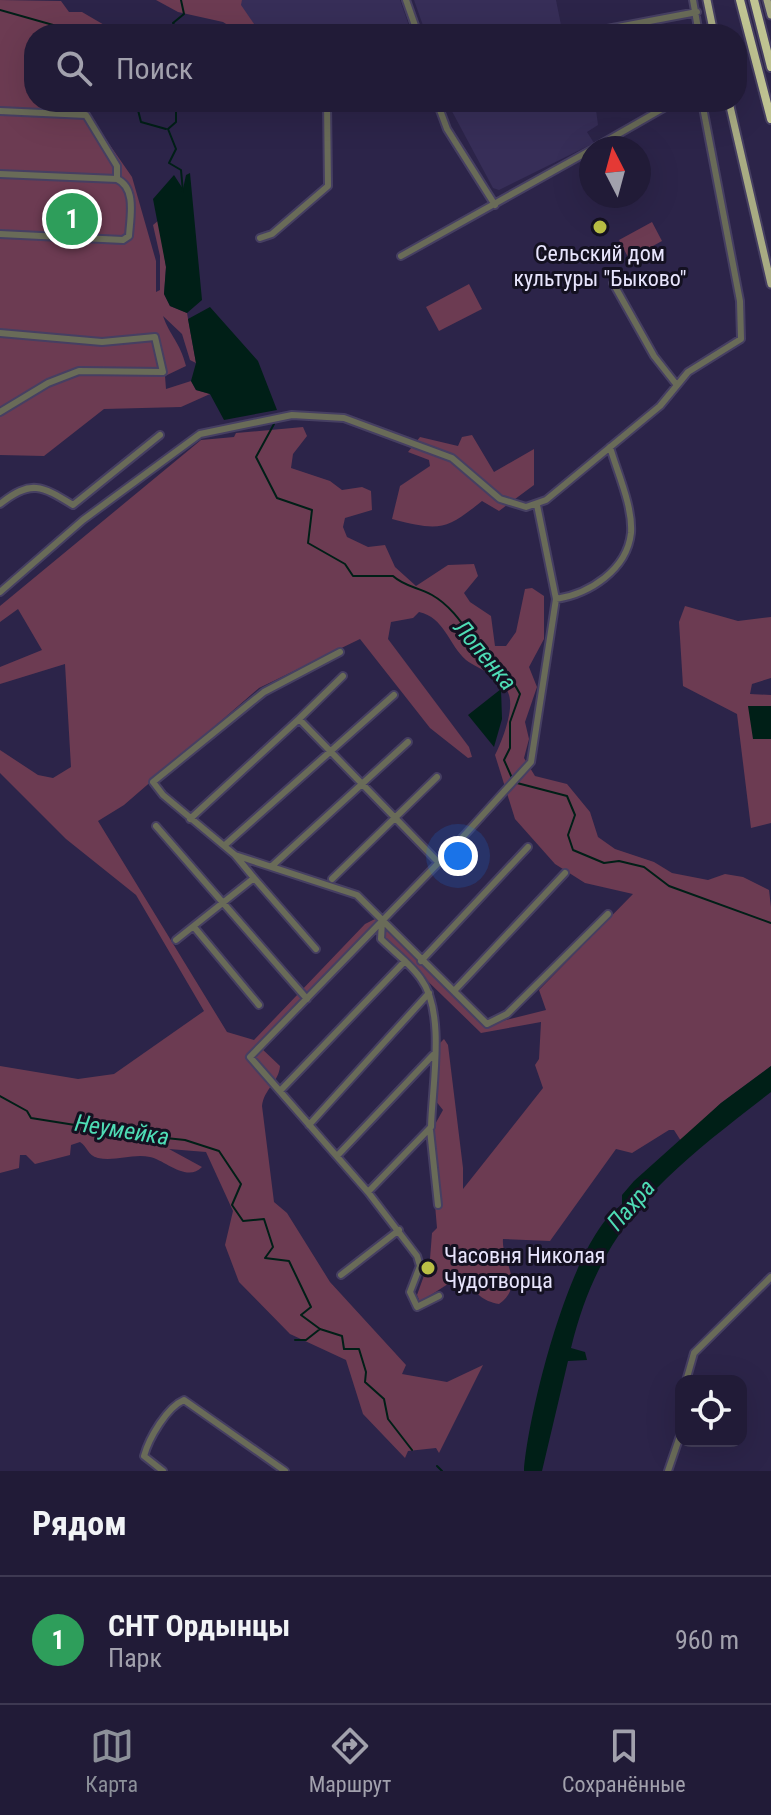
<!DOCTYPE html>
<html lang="ru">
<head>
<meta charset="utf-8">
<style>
  :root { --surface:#211b37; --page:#2d2842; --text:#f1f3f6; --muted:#a2a1ad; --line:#3e3952; --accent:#8c9099 }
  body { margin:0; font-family:"Roboto Condensed",sans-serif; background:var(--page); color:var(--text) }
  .controls { position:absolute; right:24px; bottom:24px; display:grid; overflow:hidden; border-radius:16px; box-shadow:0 8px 32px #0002 }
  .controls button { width:72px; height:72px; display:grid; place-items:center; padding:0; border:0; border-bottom:2px solid var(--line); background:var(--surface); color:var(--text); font:40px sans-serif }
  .compass { position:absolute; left:579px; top:136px; width:72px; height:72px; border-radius:50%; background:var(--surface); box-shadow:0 8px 32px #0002; rotate:354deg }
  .you { position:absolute; left:458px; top:856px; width:28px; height:28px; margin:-20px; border:6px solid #fff; border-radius:50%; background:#1a73e8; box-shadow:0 0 0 12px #1a73e833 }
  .badge { display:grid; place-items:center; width:52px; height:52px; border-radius:50%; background:var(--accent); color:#fff; font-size:26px; font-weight:700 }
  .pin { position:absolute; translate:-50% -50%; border:4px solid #fff; box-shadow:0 2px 8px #0006 }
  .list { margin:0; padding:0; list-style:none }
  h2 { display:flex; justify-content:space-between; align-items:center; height:104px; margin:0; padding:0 32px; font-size:34px }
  h2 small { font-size:26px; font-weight:400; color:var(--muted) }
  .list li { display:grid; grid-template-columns:52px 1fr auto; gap:24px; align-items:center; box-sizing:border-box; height:128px; padding:0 32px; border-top:2px solid var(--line) }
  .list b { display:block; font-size:30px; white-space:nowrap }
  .list p { margin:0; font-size:26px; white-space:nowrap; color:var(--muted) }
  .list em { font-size:26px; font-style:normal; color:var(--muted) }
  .icon { flex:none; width:44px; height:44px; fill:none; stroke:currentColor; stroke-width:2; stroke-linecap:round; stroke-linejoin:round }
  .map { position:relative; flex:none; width:771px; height:1471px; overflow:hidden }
  .search { position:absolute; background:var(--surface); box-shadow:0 8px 32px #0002; left:24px; right:24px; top:24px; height:88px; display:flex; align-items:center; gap:20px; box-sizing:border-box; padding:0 28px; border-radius:32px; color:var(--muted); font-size:30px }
  .sheet { height:232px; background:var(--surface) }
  nav { display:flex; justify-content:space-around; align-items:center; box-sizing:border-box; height:112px; border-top:2px solid var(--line); background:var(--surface); font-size:22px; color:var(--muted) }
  nav a { display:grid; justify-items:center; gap:4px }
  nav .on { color:var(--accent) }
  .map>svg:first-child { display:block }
  .built { fill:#372e58 }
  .green { fill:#6c3b52; fill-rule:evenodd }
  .water { fill:#001f17 }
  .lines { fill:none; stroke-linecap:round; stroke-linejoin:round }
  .stream { stroke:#001f17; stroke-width:2 }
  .minor-casing { stroke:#463f62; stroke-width:10 }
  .major-casing { stroke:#463f62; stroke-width:11 }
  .highway-casing { stroke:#463f62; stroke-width:12 }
  .minor { stroke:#696b58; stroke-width:6 }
  .major { stroke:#a8ab83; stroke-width:7 }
  .highway { stroke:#c0c493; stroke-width:8 }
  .poi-dot { fill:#bbc045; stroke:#141121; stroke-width:3 }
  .labels { text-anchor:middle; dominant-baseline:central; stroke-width:6; stroke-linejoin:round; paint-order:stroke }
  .poi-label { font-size:22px; fill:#e8e5fd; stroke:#141121 }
  .water-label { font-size:24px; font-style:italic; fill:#4edcb5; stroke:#141121 }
</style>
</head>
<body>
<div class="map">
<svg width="771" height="1471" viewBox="0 0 771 1471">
  <rect width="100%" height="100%" fill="#2c2449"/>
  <path class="built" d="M 242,0 L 400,0 L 412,34 L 261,34 L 240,5 Z
    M 414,0 L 556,0 L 562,30 L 544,34 L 426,34 Z
    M 447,102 L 595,102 L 598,125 L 587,132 L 594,143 L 499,190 L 493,188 Z"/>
  <path class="green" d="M 0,0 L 61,1 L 69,12 L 82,12 L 106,26 L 108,34 L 34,34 L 34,102 L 80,102 L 132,177 L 156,261 L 156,292 L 160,290 L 160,256 L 153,225 L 159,220 L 166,267 L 164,294 L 170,306 L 187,313 L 196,363 L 190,360 L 182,334 L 163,316 C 170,336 180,342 186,366 L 165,376 L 166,389 L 191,381 L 196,390 L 210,394 L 181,407 L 104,409 L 44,456 L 0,455 Z
    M 156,0 L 242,0 L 241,5 L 261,34 L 242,34 L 223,22 L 178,12 Z
    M 652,222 L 662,241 L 629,259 L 619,240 Z
    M 469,284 L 482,309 L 439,331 L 426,307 Z
    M 303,427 L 307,436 L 293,454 L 291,468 L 330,481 L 342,490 L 362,487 L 371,491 L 372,510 L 345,518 L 343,527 L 347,537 L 368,547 L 385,545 L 395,567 L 416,586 L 448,565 L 474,564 L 478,576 L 464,593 L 470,602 L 491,616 L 495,646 L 506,646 L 516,632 L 525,589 L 532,588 L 544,596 L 544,639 L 529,667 L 537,687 L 525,722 L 529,739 L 524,758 L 535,776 L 567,784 L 590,812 L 598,837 L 615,849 L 654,862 L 672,873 L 708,880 L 725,874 L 743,877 L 769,890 L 771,907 L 771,1066 L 721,1103 L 681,1141 L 674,1130 L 669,1130 L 632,1153 L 616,1149 L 550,1241 L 503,1239 C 501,1259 526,1286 499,1304 C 483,1301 473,1294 471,1277 L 465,1273 L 420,1302 L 417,1295 L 430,1259 L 432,1233 L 437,1228 L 429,1135 L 443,1110 L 431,1095 C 431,1076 439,1063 439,1044 L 444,1039 L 448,1045 L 463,1168 L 463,1189 L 543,1088 L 535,1065 L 539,1059 L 541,1022 L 481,1033 L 372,927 L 259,1046 L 280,1066 C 279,1082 264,1089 262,1106 L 274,1202 L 287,1213 L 330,1282 L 406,1365 L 402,1374 L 447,1382 L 483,1365 L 439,1453 L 436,1448 L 408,1451 L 405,1458 L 363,1414 L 346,1360 L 290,1334 L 239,1282 L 225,1245 L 233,1211 L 206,1152 L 169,1149 L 202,1167 C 187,1183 165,1160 150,1157 C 133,1153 115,1162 98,1158 C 87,1155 88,1147 80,1142 L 71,1145 L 70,1155 L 35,1164 L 26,1155 L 20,1155 L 19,1168 L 0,1173 L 0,1066 L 78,1079 L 114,1074 L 204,1011 L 136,895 L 66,839 L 0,773 L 0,750 L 38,775 L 53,778 L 71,767 L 65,664 L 0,684 L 0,667 L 42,650 L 18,609 L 0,622 L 0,606 L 201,440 L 234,437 L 236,433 ZM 419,612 C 444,617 449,645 466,660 C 480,671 504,675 509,695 C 514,711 502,741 495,755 L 515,819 L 555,864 L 585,883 L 633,894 L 539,990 L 546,1010 L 490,1024 L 375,919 L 365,924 L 254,1040 L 227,1032 L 98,821 L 124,805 L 259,688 L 360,639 L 430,728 L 468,758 L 472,757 L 469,747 L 388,639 L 391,622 L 413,618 Z
    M 472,435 L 494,472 L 534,449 L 534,485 L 499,511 L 482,501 C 445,531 439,531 392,519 L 400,486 L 430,466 L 429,460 L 408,452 L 420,437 L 458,446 L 462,437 Z
    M 685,606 L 738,621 L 771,617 L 771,678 L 752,684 L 750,694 L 771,695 L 771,823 L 751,828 L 737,714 L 683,686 L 679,622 Z"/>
  <path class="water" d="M 190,173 L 202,300 L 187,313 L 170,306 L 164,294 L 166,267 L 153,199 L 174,175 L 183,189 L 186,175 Z
    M 210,307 L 258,361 L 277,410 L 224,420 L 210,394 L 196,390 L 191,381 L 196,363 L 188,319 Z
    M 501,689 L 502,719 L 494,747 L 468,715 Z
    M 748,706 L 771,706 L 771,739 L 753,739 Z
    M 771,1066 L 771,1092 C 672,1169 602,1219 571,1348 L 585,1352 L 587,1360 L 568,1361 L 542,1471 L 524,1471 C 528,1413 572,1235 622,1205 L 622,1195 L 634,1181 L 721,1103 Z"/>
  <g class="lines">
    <path class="stream" d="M 0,10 L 85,34
      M 181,34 L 173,23 L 184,14 L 181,0
      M 136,102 L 141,122 L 166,129
      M 183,192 L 181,170 L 169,163 L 176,149 L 168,129 L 176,122 L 176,109 L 184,102
      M 274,424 L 256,457 L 277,498 L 312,510 L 308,543 L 345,564 L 353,576 L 393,576 C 405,587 418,587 432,595 C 455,608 467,632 482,651 C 495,667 511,675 520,694 L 510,722 L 510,748 L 504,760 L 512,778
      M 517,783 L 567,796 L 575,815 L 568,835 L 573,850 L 604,863 L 619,861 L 644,867 L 669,886 L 771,923
      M 0,1096 L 27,1111 L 31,1118 L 75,1125 L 89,1122 L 108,1132 L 185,1140 L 219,1151 L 241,1184 L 232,1205 L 243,1221 L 264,1219 L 273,1247 L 265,1258 L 289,1261 L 311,1307 L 301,1315 L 320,1329 L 342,1336 L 344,1349 L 359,1349 L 366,1372 L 365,1382 L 384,1399 L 388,1419 L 412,1450
      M 295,1340 L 306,1340 L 320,1329
      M 437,1466 L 442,1471"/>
    <g class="minor-casing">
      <path id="minor" d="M 406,0 L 418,34
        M 693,0 L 699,34
        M 581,34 L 697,12
        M 437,102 L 447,129 L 495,205
        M 0,111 L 86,115 L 117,166 L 117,179 C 137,188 130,218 129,236 L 123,240 L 0,234
        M 594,148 L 669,105
        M 0,174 L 117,179
        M 260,238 L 272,234 L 328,186 L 327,102
        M 401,256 L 591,150
        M 613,283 L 654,356 L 676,384
        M 0,333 L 102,342 L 155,337 L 163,372 L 79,371 L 48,383 L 0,412
        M 0,504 C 31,479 42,486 73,505 L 160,435
        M 0,592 L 83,520 L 200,434 L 292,415 L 344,418 L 452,458 L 500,499 L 526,507 L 546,500 L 660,406 L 688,372 L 741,339 L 740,301 L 702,102
        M 556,599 C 589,594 627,570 631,533 C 633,506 617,472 610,447
        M 340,652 L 264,692 L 153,782 L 163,795 L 235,855 L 357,895 L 487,1024 L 507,1014 L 608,914
        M 343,676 L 299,719 L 439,863
        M 190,819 L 299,719
        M 156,826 L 307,999
        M 225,845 L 394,695
        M 272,866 L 408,742
        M 254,878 L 316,949
        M 332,879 L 437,777
        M 194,927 L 259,1005
        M 176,940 L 254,878 L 235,855
        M 421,961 L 528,847
        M 454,991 L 565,873
        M 280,1091 L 405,961
        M 309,1125 L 429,993
        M 430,1130 L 438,1205
        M 337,1156 L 433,1055
        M 368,1192 L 431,1127 C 432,1086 446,1013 421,979 C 411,964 394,952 381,939 L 382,921
        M 341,1275 L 399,1230
        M 439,1296 L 417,1307 L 410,1292 L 420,1266 L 417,1256 L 368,1192 L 250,1057 L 450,851 L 531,762 L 556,599 L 537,505
        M 686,1381 L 694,1353 L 771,1277
        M 163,1471 L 144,1456 C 149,1438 167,1407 184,1400 L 285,1471
        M 668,1471 L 681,1433"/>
    </g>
    <g class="major-casing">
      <path id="major" d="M 707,0 L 714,34
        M 767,0 L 771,15
        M 729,102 L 771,284"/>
    </g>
    <g class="highway-casing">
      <path id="highway" d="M 740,0 L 771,119
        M 754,0 L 771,67"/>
    </g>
    <use href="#minor" class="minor"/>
    <use href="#major" class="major"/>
    <use href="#highway" class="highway"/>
  </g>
  <g class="poi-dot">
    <circle cx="600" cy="227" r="8"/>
    <circle cx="428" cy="1268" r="8"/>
  </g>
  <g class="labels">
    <g class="poi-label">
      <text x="600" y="253">Сельский дом<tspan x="600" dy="25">культуры "Быково"</tspan></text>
      <text x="444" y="1255" text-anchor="start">Часовня Николая<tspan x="444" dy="25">Чудотворца</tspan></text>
    </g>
    <g class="water-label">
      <text transform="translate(485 655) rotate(50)">Лопенка</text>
      <text transform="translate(122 1130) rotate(9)">Неумейка</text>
      <text transform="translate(631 1205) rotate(-49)">Пахра</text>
    </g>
  </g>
</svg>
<div class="controls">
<button><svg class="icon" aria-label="locate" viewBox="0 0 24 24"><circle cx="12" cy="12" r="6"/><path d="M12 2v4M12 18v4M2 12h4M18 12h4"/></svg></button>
</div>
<svg class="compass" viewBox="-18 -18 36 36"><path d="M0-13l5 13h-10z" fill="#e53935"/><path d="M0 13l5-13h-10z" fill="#a2a1ad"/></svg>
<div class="you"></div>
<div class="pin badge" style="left:72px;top:219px;background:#2e9e5b">1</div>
<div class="search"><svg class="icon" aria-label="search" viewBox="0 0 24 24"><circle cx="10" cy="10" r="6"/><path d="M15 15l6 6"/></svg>Поиск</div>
</div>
<section class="sheet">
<h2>Рядом<small></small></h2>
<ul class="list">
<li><span class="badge" style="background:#2e9e5b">1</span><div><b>СНТ Ордынцы</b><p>Парк</p></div><em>960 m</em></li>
</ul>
</section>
<nav>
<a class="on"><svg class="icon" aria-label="map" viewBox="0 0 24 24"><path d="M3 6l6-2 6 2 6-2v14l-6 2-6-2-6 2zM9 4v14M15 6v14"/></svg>Карта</a>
<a><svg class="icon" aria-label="directions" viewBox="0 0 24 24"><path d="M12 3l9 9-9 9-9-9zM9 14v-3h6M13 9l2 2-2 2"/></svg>Маршрут</a>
<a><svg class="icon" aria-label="saved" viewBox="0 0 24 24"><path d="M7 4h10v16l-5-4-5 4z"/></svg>Сохранённые</a>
</nav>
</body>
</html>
